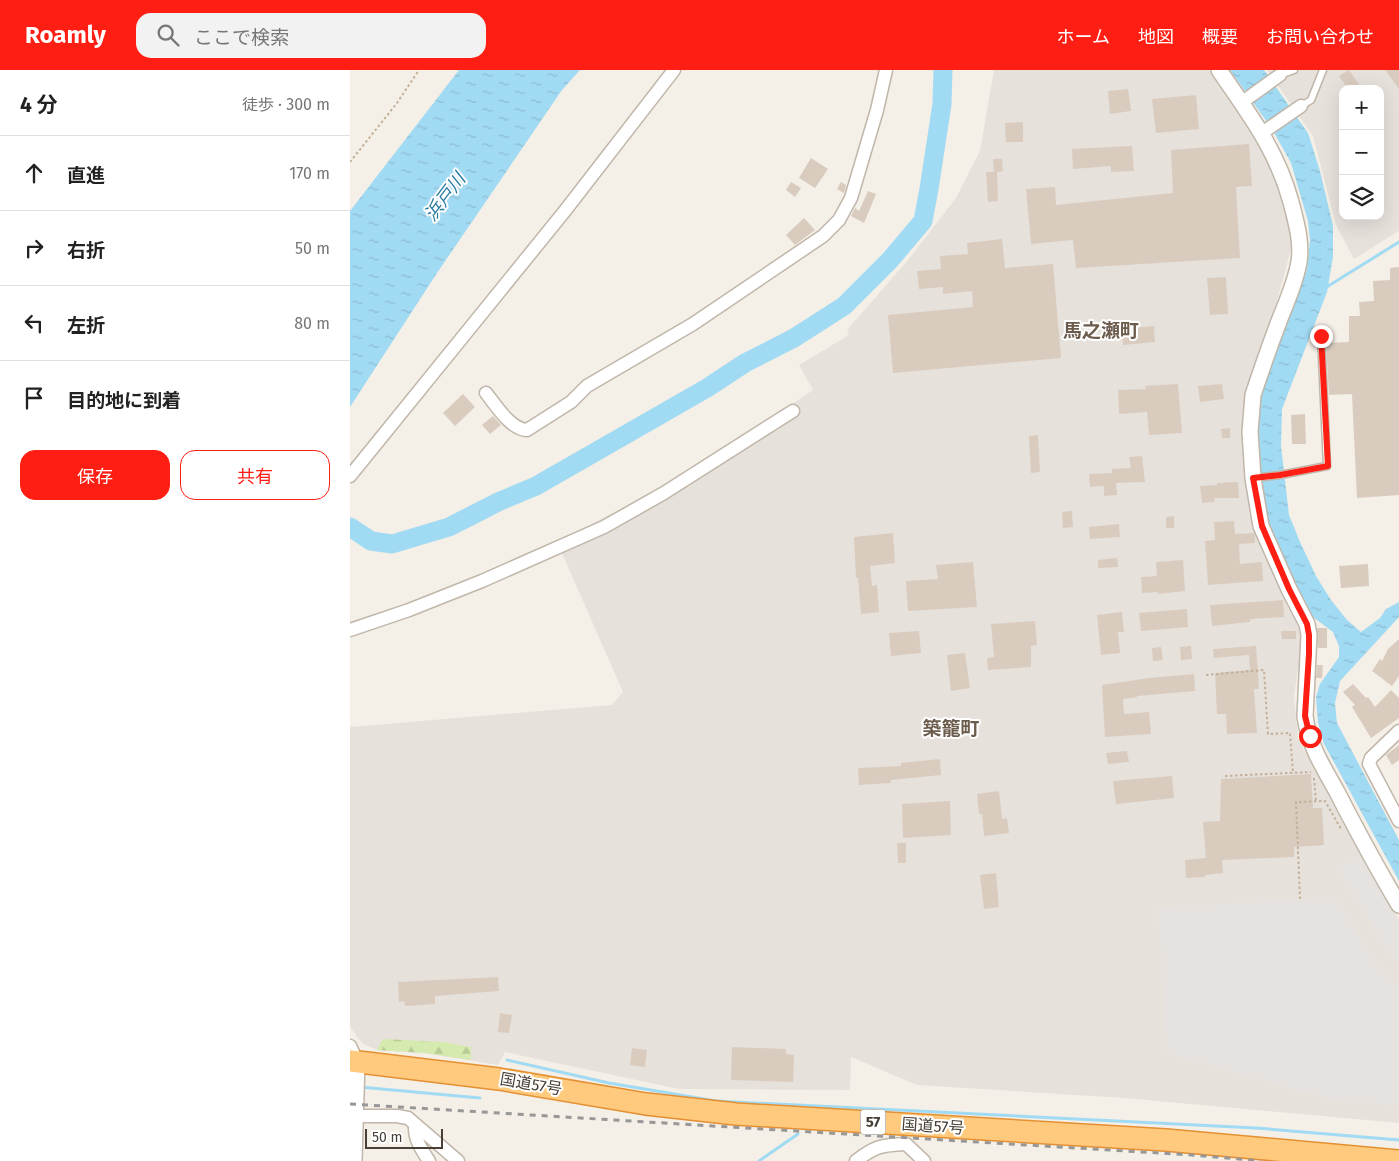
<!DOCTYPE html>
<html lang="ja">
<head>
<meta charset="utf-8">
<style>
  :root { --surface:#fff; --page:#f2f2f2; --text:#222; --muted:#767676; --line:#e0e0e0; --accent:#ff1e13 }
  body { margin:0; font-family:"Fira Sans","Noto Sans JP",sans-serif; background:var(--page); color:var(--text) }
  .controls { position:absolute; right:15px; top:15px; display:grid; overflow:hidden; border-radius:10px; box-shadow:0 5px 20px #0002 }
  .controls button { width:45px; height:45px; display:grid; place-items:center; padding:0; border:0; border-bottom:1px solid var(--line); background:var(--surface); color:var(--text); font:25px sans-serif }
  .scale { position:absolute; left:15px; bottom:12px; width:78px; box-sizing:border-box; padding-left:5px; border:2px solid #483f36; border-top:0; font-size:14px; line-height:18px; white-space:nowrap; color:#483f36; -webkit-text-stroke:4px #fff; paint-order:stroke }
  .stop { position:absolute; width:15px; height:15px; margin:-11px; border:4px solid #ff1e13; border-radius:50%; background:#fff }
  .stop.end { background:#ff1e13; border-color:#fff; box-shadow:0 1px 5px #0008 }
  .list { margin:0; padding:0; list-style:none }
  h2 { display:flex; justify-content:space-between; align-items:center; height:65px; margin:0; padding:0 20px; font-size:21px }
  h2 small { font-size:16px; font-weight:400; color:var(--muted) }
  .list li { display:grid; grid-template-columns:32px 1fr auto; gap:15px; align-items:center; box-sizing:border-box; height:75px; padding:0 20px; border-top:1px solid var(--line) }
  .list b { display:block; font-size:19px; white-space:nowrap }
  .list em { font-size:16px; font-style:normal; color:var(--muted) }
  .actions { display:flex; gap:10px; padding:15px 20px }
  .actions a { flex:1; padding:11px 0; border:1px solid var(--accent); border-radius:15px; text-align:center; font-size:18px; color:var(--accent) }
  .actions .main { background:var(--accent); color:#fff }
  .icon { flex:none; width:28px; height:28px; fill:none; stroke:currentColor; stroke-width:2; stroke-linecap:round; stroke-linejoin:round }
  .map { position:relative; flex:none; width:1049px; height:1091px; overflow:hidden }
  header { display:flex; align-items:center; gap:30px; box-sizing:border-box; height:70px; padding:0 25px; background:var(--accent); color:#fff }
  header strong { font-size:24px }
  nav { display:flex; gap:28px; margin-inline-start:auto; font-size:18px }
  .search { width:350px; height:45px; background:var(--page); display:flex; align-items:center; gap:12px; box-sizing:border-box; padding:0 18px; border-radius:15px; color:var(--muted); font-size:19px }
  main { display:flex }
  aside { flex:1; background:var(--surface) }
  .map>svg:first-child { display:block }
  .industrial { fill:#e7e1dc; fill-rule:evenodd }
  .forest { fill:url(#forest-firs) }
  .parking { fill:#e5e2df }
  .water { fill:url(#water-ripples) }
  .lines { fill:none; stroke-linecap:round; stroke-linejoin:round }
  .stream { stroke:#a1daf3; stroke-width:3 }
  .river { stroke:#a1daf3; stroke-width:19 }
  .building { fill:#d9ccbf }
  .service-casing { stroke:#c0b6a9; stroke-width:9 }
  .minor-casing { stroke:#c0b6a9; stroke-width:15 }
  .tertiary-casing { stroke:#c0b6a9; stroke-width:18 }
  .trunk-casing { stroke:#e49032; stroke-width:24 }
  .path { stroke:#c3b09a; stroke-width:2; stroke-dasharray:2.5 2.5; stroke-linecap:butt }
  .service { stroke:#fff; stroke-width:6 }
  .minor { stroke:#fff; stroke-width:12 }
  .tertiary { stroke:#fff; stroke-width:15 }
  .trunk { stroke:#ffca7e; stroke-width:21 }
  .rail { stroke:#979797; stroke-width:3; stroke-dasharray:6 6; stroke-linecap:butt }
  .route { stroke:#ff1e13; stroke-width:6 }
  .labels { text-anchor:middle; dominant-baseline:central; stroke-width:4; stroke-linejoin:round; paint-order:stroke }
  .shield { fill:#fff; stroke:#7f7972; stroke-width:1 }
  .shield-label { font-size:15px; font-weight:bold; fill:#483f36 }
  .street-label { font-size:16px; fill:#483f36; stroke:#fff }
  .water-label { font-size:18px; font-style:italic; fill:#26799f; stroke:#fff }
  .quarter-label { font-size:19px; font-weight:bold; fill:#6b5c4c; stroke:#fff }
</style>
</head>
<body>
<header>
<strong>Roamly</strong>
<div class="search"><svg class="icon" aria-label="search" viewBox="0 0 24 24"><circle cx="10" cy="10" r="6"/><path d="M15 15l6 6"/></svg>ここで検索</div>
<nav><a>ホーム</a><a>地図</a><a>概要</a><a>お問い合わせ</a></nav>
</header>
<main>
<aside>
<h2>4 分<small>徒歩 · 300 m</small></h2>
<ul class="list">
<li><svg class="icon" aria-label="ahead" viewBox="0 0 24 24"><path d="M12 20V5M6 11l6-6 6 6"/></svg><div><b>直進</b></div><em>170 m</em></li>
<li><svg class="icon" aria-label="right" viewBox="0 0 24 24"><path d="M7 20v-9h11M14 6l5 5-5 5"/></svg><div><b>右折</b></div><em>50 m</em></li>
<li><svg class="icon" aria-label="left" viewBox="0 0 24 24"><path d="M17 20v-9H6M10 6l-5 5 5 5"/></svg><div><b>左折</b></div><em>80 m</em></li>
<li><svg class="icon" aria-label="arrive" viewBox="0 0 24 24"><path d="M6 21V4h12l-3 4 3 4H6"/></svg><div><b>目的地に到着</b></div></li>
</ul>
<div class="actions"><a class="main">保存</a><a>共有</a></div>
</aside>
<div class="map">
<svg width="1049" height="1091" viewBox="0 0 1049 1091">
  <defs>
    <pattern id="forest-firs" width="22" height="20" patternUnits="userSpaceOnUse" patternTransform="scale(1.25)"><rect width="22" height="20" fill="#d5eaae"/><path d="M5 1l3.5 6h-7zM16 11l3.5 6h-7z" fill="#b8ca96"/></pattern>
    <pattern id="water-ripples" width="26" height="14" patternUnits="userSpaceOnUse" patternTransform="scale(1.25)"><rect width="26" height="14" fill="#a1daf3"/><path d="M2 4q2-2 4 0t4 0M15 11q2-2 4 0t4 0" fill="none" stroke="#8cbcd1"/></pattern>
  </defs>
  <rect width="100%" height="100%" fill="#f4efe7"/>
  <path class="industrial" d="M 644,0 L 859,0 L 911,76 L 929,111 L 941,151 L 941,178 L 934,206 L 898,330 L 896,341 L 900,447 L 905,447 L 948,553 L 951,579 L 944,626 L 948,669 L 1049,850 L 1049,1053 L 774,1028 L 567,1015 L 501,987 L 500,1020 L 329,1019 L 155,982 L 148,995 L 74,983 L 27,980 L 12,973 L 0,957 L 0,657 L 262,635 L 273,622 L 207,472 L 341,402 L 463,320 L 449,295 L 499,265 L 497,260 L 558,190 L 606,128 L 630,81 Z
    M 917,0 L 1049,0 L 1049,161 L 1004,189 L 986,155 L 963,66 ZM 993,19 L 1030,19 L 1030,146 L 993,146 Z"/>
  <path class="forest" d="M 33,969 L 94,972 L 121,977 L 121,990 L 74,983 L 27,980 L 27,979 Z"/>
  <path class="parking" d="M 1013,785 L 1049,850 L 1049,893 L 1032,871 L 988,799 L 996,793 Z
    M 985,827 L 1024,891 L 1049,918 L 1049,1036 L 982,1030 L 817,983 L 808,838 Z"/>
  <path class="water" d="M 109,0 L 230,0 L 212,20 L 87,203 L 0,337 L 0,141 Z
    M 880,0 L 914,0 L 958,63 L 970,101 L 983,156 L 983,187 L 977,222 L 932,339 L 931,376 L 939,445 L 950,472 L 966,506 L 981,530 L 997,550 L 1011,562 L 1030,548 L 1036,539 L 1049,532 L 1049,547 L 990,611 L 985,633 L 987,653 L 1049,770 L 1049,811 L 974,674 L 968,653 L 966,627 L 970,614 L 989,587 L 989,576 L 983,562 L 963,547 L 944,510 L 916,447 L 907,383 L 907,338 L 920,295 L 957,199 L 960,170 L 958,151 L 941,93 L 922,59 Z"/>
  <g class="lines">
    <path class="stream" d="M 975,218 L 1049,172
      M 157,990 L 259,1013 L 366,1031 L 906,1058 L 1049,1070
      M 10,1017 L 130,1028
      M 409,1091 L 448,1064"/>
    <path class="river" d="M 0,457 L 21,471 L 42,474 L 99,457 L 148,432 L 186,416 L 357,318 L 395,293 L 444,268 L 494,236 L 540,190 L 573,151 L 579,119 L 592,34 L 593,0"/>
  </g>
  <path class="building" d="M 999,0 L 1012,19 L 998,19 L 989,6 Z
    M 1035,0 L 1049,0 L 1049,19 Z
    M 778,19 L 781,41 L 760,44 L 758,21 Z
    M 846,25 L 849,59 L 806,63 L 802,29 Z
    M 673,52 L 673,72 L 656,72 L 655,53 Z
    M 899,74 L 902,116 L 886,117 L 890,188 L 726,198 L 723,170 L 681,174 L 676,119 L 705,117 L 706,135 L 823,123 L 821,80 Z
    M 782,76 L 784,101 L 761,102 L 761,96 L 723,99 L 722,79 Z
    M 461,88 L 478,99 L 465,118 L 449,108 Z
    M 643,89 L 652,89 L 653,101 L 647,102 L 648,131 L 638,132 L 636,102 L 644,102 Z
    M 441,112 L 451,118 L 445,127 L 436,120 Z
    M 491,112 L 496,115 L 494,123 L 487,119 Z
    M 518,121 L 526,124 L 514,153 L 501,146 L 505,138 L 509,141 Z
    M 454,148 L 465,160 L 445,175 L 436,165 Z
    M 652,169 L 655,198 L 703,194 L 711,288 L 543,303 L 538,245 L 623,237 L 622,221 L 593,224 L 593,217 L 569,219 L 567,201 L 591,199 L 590,186 L 618,184 L 617,173 Z
    M 1049,197 L 1049,425 L 1007,428 L 1002,324 L 979,325 L 976,273 L 999,272 L 999,246 L 1010,246 L 1009,232 L 1024,231 L 1023,211 L 1040,210 L 1040,198 Z
    M 876,207 L 878,244 L 860,245 L 857,208 Z
    M 804,256 L 805,272 L 773,275 L 772,259 Z
    M 828,314 L 832,363 L 799,365 L 797,342 L 769,344 L 768,320 L 796,319 L 795,316 Z
    M 872,314 L 874,329 L 850,332 L 848,316 Z
    M 113,324 L 125,337 L 105,356 L 93,343 Z
    M 955,344 L 956,374 L 942,374 L 941,345 Z
    M 143,346 L 151,355 L 140,364 L 132,355 Z
    M 880,358 L 880,368 L 872,368 L 871,359 Z
    M 688,365 L 690,402 L 681,403 L 679,366 Z
    M 792,386 L 795,412 L 766,413 L 767,425 L 754,426 L 754,416 L 740,417 L 739,404 L 762,403 L 762,399 L 781,398 L 779,387 Z
    M 888,412 L 889,428 L 864,428 L 865,432 L 852,433 L 850,416 L 867,415 L 867,413 Z
    M 722,441 L 723,457 L 713,458 L 712,442 Z
    M 824,446 L 824,458 L 816,458 L 816,447 Z
    M 884,451 L 885,464 L 904,463 L 905,465 L 905,473 L 889,474 L 890,494 L 912,492 L 913,511 L 858,515 L 855,471 L 865,470 L 864,452 Z
    M 769,454 L 770,467 L 740,469 L 739,457 Z
    M 543,463 L 545,493 L 520,496 L 522,516 L 527,515 L 529,542 L 511,544 L 508,508 L 506,508 L 504,467 Z
    M 767,488 L 768,497 L 748,498 L 748,490 Z
    M 833,490 L 835,521 L 808,524 L 808,522 L 792,523 L 791,507 L 807,506 L 806,492 Z
    M 623,492 L 627,537 L 558,541 L 556,511 L 588,509 L 586,495 Z
    M 1018,494 L 1019,516 L 991,518 L 989,496 Z
    M 933,530 L 934,547 L 900,549 L 900,552 L 862,556 L 860,535 Z
    M 837,539 L 838,557 L 791,561 L 789,543 Z
    M 772,542 L 774,562 L 768,562 L 770,583 L 751,585 L 747,545 Z
    M 685,551 L 687,575 L 681,576 L 681,597 L 638,600 L 637,588 L 644,587 L 641,554 Z
    M 967,558 L 977,558 L 977,578 L 968,578 Z
    M 569,561 L 571,583 L 541,586 L 539,563 Z
    M 931,561 L 946,561 L 946,569 L 932,569 Z
    M 1049,569 L 1049,606 L 1042,616 L 1022,601 L 1030,589 L 1032,591 L 1038,579 Z
    M 841,576 L 842,589 L 831,590 L 830,577 Z
    M 906,576 L 909,619 L 904,619 L 907,663 L 877,664 L 876,644 L 867,644 L 865,603 L 900,600 L 899,585 L 864,588 L 863,579 Z
    M 811,577 L 813,590 L 803,591 L 802,578 Z
    M 615,583 L 620,618 L 601,621 L 597,585 Z
    M 967,595 L 973,595 L 972,608 L 966,608 Z
    M 844,604 L 845,621 L 787,626 L 787,627 L 773,629 L 774,644 L 799,642 L 801,664 L 755,667 L 752,615 L 799,608 Z
    M 1003,614 L 1016,628 L 1018,627 L 1025,637 L 1041,620 L 1049,628 L 1049,648 L 1021,668 L 1002,637 L 1005,635 L 993,622 Z
    M 1049,675 L 1049,690 L 1042,695 L 1036,685 Z
    M 777,681 L 779,692 L 758,694 L 756,683 Z
    M 590,689 L 591,705 L 541,710 L 541,713 L 509,715 L 508,698 L 551,696 L 551,693 Z
    M 961,704 L 963,738 L 972,738 L 974,775 L 944,777 L 944,787 L 872,790 L 873,803 L 855,805 L 855,807 L 836,808 L 835,790 L 856,788 L 853,752 L 870,751 L 871,709 Z
    M 822,706 L 824,728 L 766,734 L 763,711 Z
    M 649,721 L 652,749 L 657,748 L 659,763 L 634,766 L 632,744 L 629,744 L 627,724 Z
    M 600,731 L 601,765 L 553,768 L 552,734 Z
    M 547,773 L 556,773 L 556,793 L 548,793 Z
    M 646,803 L 649,837 L 634,839 L 630,805 Z
    M 148,907 L 149,921 L 85,926 L 85,934 L 55,936 L 54,931 L 49,932 L 48,912 Z
    M 150,943 L 162,945 L 159,963 L 148,962 Z
    M 382,977 L 436,979 L 436,984 L 444,985 L 443,1012 L 381,1010 Z
    M 282,978 L 297,980 L 295,997 L 280,995 Z"/>
  <g class="lines">
    <g class="service-casing">
      <path id="service" d="M 930,5 L 944,0
        M 951,36 L 961,30 L 973,0
        M 904,408 L 930,405 L 977,396 L 971,266"/>
    </g>
    <g class="minor-casing">
      <path id="minor" d="M 891,33 L 930,5
        M 912,63 L 951,36
        M 136,323 C 146,335 160,359 177,360 L 221,332 L 237,316 L 343,254 L 473,166 L 489,150 L 501,128 L 527,40 L 536,0
        M 0,406 L 214,142 L 324,0
        M 0,560 L 59,540 L 132,511 L 254,457 L 314,423 L 443,341
        M 1049,661 L 1021,688 L 1019,694 L 1049,751
        M 0,976 L 7,991
        M 6,1046 L 47,1046 L 58,1048 L 108,1091
        M 65,1054 C 64,1069 71,1079 79,1091
        M 506,1091 C 525,1076 532,1075 556,1074 L 574,1091"/>
    </g>
    <g class="tertiary-casing">
      <path id="tertiary" d="M 869,0 C 899,44 927,80 941,132 C 946,152 952,171 949,192 C 946,210 938,229 931,246 C 921,272 912,298 903,325 L 900,362 L 903,408 L 911,456 L 939,519 L 957,554 L 959,565 L 955,646 C 958,673 973,697 986,720 C 1006,759 1027,798 1049,835
        M 4,1091 L 7,991"/>
    </g>
    <g class="trunk-casing">
      <path id="trunk" d="M 0,991 L 149,1009 L 296,1034 L 386,1044 L 816,1070 L 1049,1091"/>
    </g>
    <path class="path" d="M 0,92 L 47,33 L 69,0
      M 856,605 L 914,600 L 918,664 L 940,663 L 943,703
      M 875,706 L 961,702
      M 964,708 L 966,731
      M 950,829 L 946,732 L 975,731 L 991,759"/>
    <use href="#service" class="service"/>
    <use href="#minor" class="minor"/>
    <use href="#tertiary" class="tertiary"/>
    <use href="#trunk" class="trunk"/>
    <path class="rail" d="M 0,1034 L 842,1085 L 911,1091"/>
  </g>
  <g class="lines">
    <path class="route" d="M 960,666 L 955,646 L 959,584 L 959,565 L 957,554 L 939,519 L 912,456 L 903,408 L 930,405 L 978,396 L 971,266"/>
  </g>
  <g class="labels">
    <rect class="shield" x="510.5" y="1039.5" width="25" height="25" rx="4"/>
    <g class="shield-label">
      <text x="523" y="1052">57</text>
    </g>
    <g class="street-label">
      <text transform="translate(181 1014) rotate(10)">国道57号</text>
      <text transform="translate(583 1056) rotate(4)">国道57号</text>
    </g>
    <g class="water-label">
      <text transform="translate(95 127) rotate(-53)">浜戸川</text>
    </g>
    <g class="quarter-label">
      <text x="751" y="260">馬之瀬町</text>
      <text x="601" y="658">築籠町</text>
    </g>
  </g>
</svg>
<div class="controls">
<button>+</button>
<button>−</button>
<button><svg class="icon" aria-label="layers" viewBox="0 0 24 24"><path d="M12 4l9 5-9 5-9-5zM3 14l9 5 9-5"/></svg></button>
</div>
<div class="scale">50 m</div>
<div class="stop" style="left:960px;top:666px"></div>
<div class="stop end" style="left:971px;top:266px"></div>
</div>
</main>
</body>
</html>
